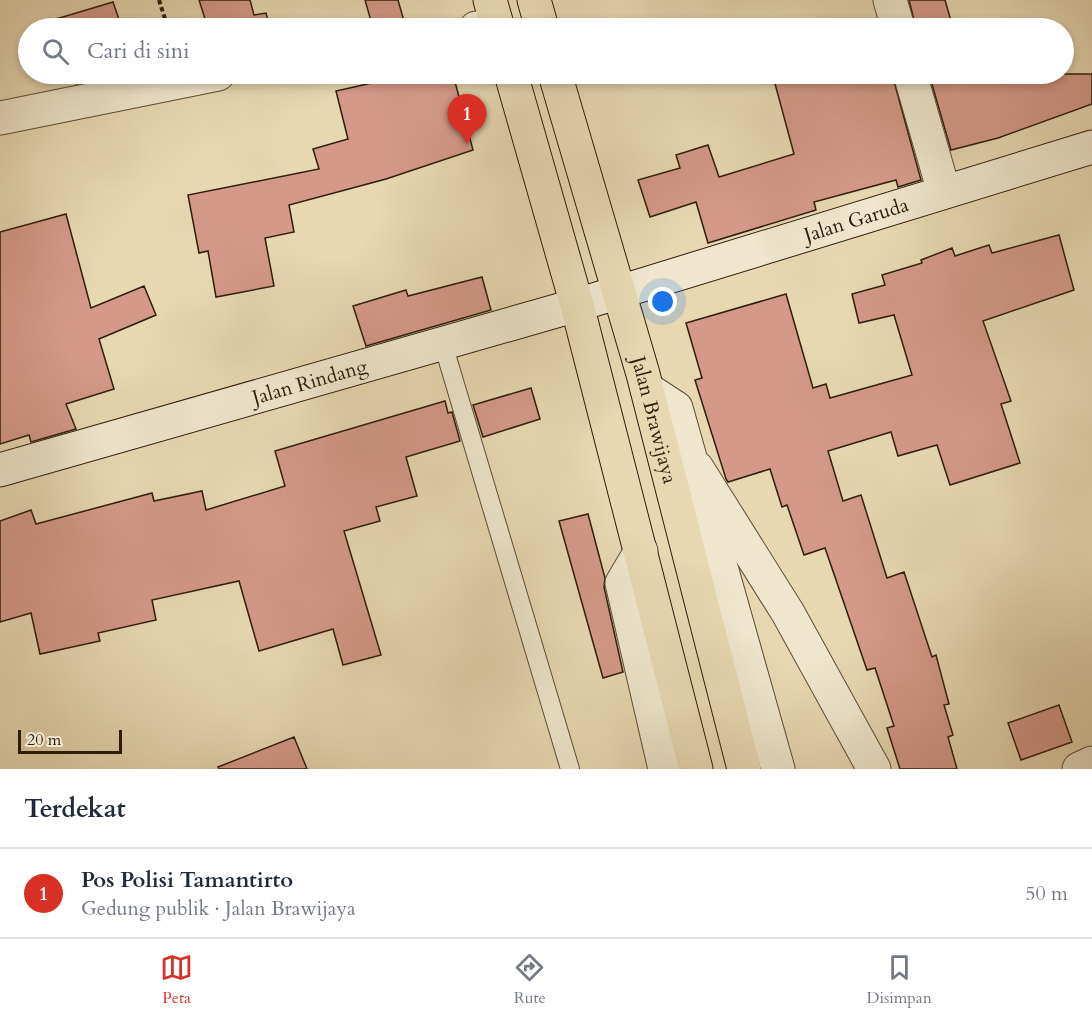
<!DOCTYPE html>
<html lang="id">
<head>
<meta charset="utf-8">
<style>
  :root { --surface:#fff; --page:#f2f2f3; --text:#1f2937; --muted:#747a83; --line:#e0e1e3; --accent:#d93025 }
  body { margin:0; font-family:Cardo,serif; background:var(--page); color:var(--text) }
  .scale { position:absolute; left:18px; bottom:15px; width:104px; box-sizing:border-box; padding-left:6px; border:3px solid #2f1d0c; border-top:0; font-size:16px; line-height:21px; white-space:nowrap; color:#2f1d0c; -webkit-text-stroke:4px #efe6cd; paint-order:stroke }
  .you { position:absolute; left:663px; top:302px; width:21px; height:21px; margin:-15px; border:4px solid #fff; border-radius:50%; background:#1a73e8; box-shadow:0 0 0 9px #1a73e833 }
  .badge { display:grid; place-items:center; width:39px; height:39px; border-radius:50%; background:var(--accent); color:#fff; font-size:20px; font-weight:700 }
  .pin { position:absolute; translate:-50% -50px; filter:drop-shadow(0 2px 3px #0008) }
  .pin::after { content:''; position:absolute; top:32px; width:21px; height:18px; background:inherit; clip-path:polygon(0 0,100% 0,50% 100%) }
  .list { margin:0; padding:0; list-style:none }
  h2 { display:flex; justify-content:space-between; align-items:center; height:78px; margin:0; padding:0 24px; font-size:26px }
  h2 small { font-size:20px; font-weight:400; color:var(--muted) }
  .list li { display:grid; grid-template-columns:39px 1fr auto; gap:18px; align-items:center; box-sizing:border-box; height:90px; padding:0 24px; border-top:2px solid var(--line) }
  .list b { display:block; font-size:22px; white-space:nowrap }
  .list p { margin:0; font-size:20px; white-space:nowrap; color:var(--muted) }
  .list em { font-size:20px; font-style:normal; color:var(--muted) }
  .icon { flex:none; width:33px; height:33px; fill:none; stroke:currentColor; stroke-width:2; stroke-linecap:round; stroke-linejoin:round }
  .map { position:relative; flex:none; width:1092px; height:769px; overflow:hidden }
  .search { position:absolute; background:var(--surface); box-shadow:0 3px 9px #0003; left:18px; right:18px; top:18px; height:66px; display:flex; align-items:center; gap:15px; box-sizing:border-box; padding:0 21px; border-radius:33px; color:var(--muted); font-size:22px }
  .sheet { height:168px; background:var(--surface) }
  nav { display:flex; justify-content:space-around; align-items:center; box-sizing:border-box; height:84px; border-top:2px solid var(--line); background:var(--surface); font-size:16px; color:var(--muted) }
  nav a { display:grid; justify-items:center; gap:3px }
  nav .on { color:var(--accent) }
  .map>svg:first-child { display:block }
  .building { fill:#d49989; stroke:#2f1d0c; stroke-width:1.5 }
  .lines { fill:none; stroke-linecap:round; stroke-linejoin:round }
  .service-casing { stroke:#5d4c36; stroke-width:20 }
  .minor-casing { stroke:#5d4c36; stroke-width:35 }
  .tertiary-casing { stroke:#5d4c36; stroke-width:35 }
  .secondary-casing { stroke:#2f1d0c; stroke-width:35 }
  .trunk-casing { stroke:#2f1d0c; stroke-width:35 }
  .path { stroke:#2f1d0c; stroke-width:4; stroke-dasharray:4.5 3; stroke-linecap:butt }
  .service { stroke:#efe6cd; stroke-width:18 }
  .minor { stroke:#efe6cd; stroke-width:33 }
  .tertiary { stroke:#efe6cd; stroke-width:33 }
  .secondary { stroke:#efe6cd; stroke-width:33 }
  .trunk { stroke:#e7d8b2; stroke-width:33 }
  .labels { text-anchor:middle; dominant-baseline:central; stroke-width:6; stroke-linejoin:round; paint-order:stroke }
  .street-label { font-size:20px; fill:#2f1d0c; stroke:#efe6cd }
</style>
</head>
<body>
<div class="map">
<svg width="1092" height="769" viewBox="0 0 1092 769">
  <rect width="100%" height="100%" fill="#e7d8b2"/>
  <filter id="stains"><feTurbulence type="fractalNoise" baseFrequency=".00333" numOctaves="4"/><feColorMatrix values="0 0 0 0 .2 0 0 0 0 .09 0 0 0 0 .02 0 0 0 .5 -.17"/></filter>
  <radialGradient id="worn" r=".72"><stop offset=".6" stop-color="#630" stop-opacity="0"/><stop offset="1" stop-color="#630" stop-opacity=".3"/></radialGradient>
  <path class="building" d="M 199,0 L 250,0 L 254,15 L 266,13 L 270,28 L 189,28 L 207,25 Z
    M 365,0 L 398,0 L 406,28 L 373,28 Z
    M 909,0 L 945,0 L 953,28 L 916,28 Z
    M 113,2 L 122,28 L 59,28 L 56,19 Z
    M 73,74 L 126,74 L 76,84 Z
    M 412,74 L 453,74 L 473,150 L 386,179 L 289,205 L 294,232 L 265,238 L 274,286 L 216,297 L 208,251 L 199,253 L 188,195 L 319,169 L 313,149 L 348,139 L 336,91 Z
    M 801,74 L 892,74 L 921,180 L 898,187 L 896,180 L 814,202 L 816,210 L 708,243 L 696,202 L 650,217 L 638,180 L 680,168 L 676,155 L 708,145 L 719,177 L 794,154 L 774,80 Z
    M 929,74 L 1092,74 L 1092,104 L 998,138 L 951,150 Z
    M 66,214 L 91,308 L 144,286 L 156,315 L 99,339 L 114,389 L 66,404 L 76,429 L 31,442 L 29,435 L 0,444 L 0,232 Z
    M 1059,235 L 1074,290 L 983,321 L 1011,401 L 1001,404 L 1020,463 L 950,485 L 937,445 L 898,456 L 891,432 L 828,451 L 843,501 L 861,495 L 887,578 L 904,572 L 932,657 L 936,655 L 949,704 L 944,705 L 953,735 L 948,737 L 957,769 L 900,769 L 887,728 L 894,726 L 875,668 L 867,670 L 825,548 L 804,555 L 787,505 L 782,507 L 770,469 L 728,482 L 726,479 L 695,380 L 702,378 L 686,323 L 786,294 L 813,388 L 826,384 L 830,398 L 912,375 L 894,315 L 859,323 L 852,294 L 885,285 L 882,275 L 922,263 L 921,260 L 952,248 L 955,256 L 989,245 L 992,253 Z
    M 482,277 L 491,310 L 366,346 L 353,306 L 406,290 L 408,296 Z
    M 531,388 L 540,419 L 483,437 L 473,405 Z
    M 445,401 L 448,413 L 452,412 L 460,441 L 406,457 L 417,496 L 376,507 L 380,521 L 344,531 L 381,655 L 343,665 L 333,629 L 259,651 L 239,581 L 152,600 L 156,620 L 98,633 L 100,641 L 40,654 L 31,613 L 0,622 L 0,521 L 31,510 L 36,524 L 152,493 L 154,501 L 202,491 L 206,510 L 285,486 L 275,451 Z
    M 588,514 L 605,578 L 604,587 L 623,672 L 603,678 L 559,521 Z
    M 1059,705 L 1072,742 L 1021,760 L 1008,723 Z
    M 294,737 L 307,769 L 219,769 L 218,767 Z"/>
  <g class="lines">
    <g class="service-casing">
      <path id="service" d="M 443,344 L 570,769"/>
    </g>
    <g class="minor-casing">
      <path id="minor" d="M 890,0 L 898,28
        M 476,28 L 497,25
        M 910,74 L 944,192
        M 0,118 L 218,74
        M 697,468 L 788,613 L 874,769
        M 1079,769 L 1092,763"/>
    </g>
    <g class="tertiary-casing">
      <path id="tertiary" d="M 647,389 L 676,408 L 778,769
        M 641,551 L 622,583 L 665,769"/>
    </g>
    <g class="secondary-casing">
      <g id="secondary">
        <path id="s1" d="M 0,470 L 577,305 L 1092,147"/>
      </g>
    </g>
    <g class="trunk-casing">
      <g id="trunk">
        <path d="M 490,0 L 498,28"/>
        <path d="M 534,0 L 542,28"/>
        <path d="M 511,74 L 577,305 L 696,769"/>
        <path id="s2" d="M 555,74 L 643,374 L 744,769"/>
      </g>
    </g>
    <path class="path" d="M 159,0 L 168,28"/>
    <use href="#service" class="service"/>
    <use href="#minor" class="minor"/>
    <use href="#tertiary" class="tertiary"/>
    <use href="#secondary" class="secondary"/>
    <use href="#trunk" class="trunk"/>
  </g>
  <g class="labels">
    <g class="street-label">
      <text stroke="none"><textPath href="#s1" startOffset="892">Jalan Garuda</textPath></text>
      <text stroke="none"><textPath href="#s1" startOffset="322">Jalan Rindang</textPath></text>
      <text stroke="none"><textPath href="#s2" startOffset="360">Jalan Brawijaya</textPath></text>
    </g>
  </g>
  <rect width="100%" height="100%" filter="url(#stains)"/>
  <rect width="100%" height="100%" fill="url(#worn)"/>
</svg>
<div class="scale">20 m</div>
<div class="you"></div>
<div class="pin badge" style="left:467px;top:144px">1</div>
<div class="search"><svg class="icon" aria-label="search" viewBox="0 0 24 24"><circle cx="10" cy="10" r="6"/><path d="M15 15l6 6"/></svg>Cari di sini</div>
</div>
<section class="sheet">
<h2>Terdekat<small></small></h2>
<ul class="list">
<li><span class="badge">1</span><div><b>Pos Polisi Tamantirto</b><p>Gedung publik · Jalan Brawijaya</p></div><em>50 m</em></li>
</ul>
</section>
<nav>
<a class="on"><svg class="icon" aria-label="map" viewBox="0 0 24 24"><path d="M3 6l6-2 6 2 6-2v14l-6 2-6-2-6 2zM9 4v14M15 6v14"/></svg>Peta</a>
<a><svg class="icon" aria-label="directions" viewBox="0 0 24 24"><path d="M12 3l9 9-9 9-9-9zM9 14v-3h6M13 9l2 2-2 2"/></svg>Rute</a>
<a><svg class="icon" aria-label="saved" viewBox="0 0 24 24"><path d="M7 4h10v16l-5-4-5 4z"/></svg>Disimpan</a>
</nav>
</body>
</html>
